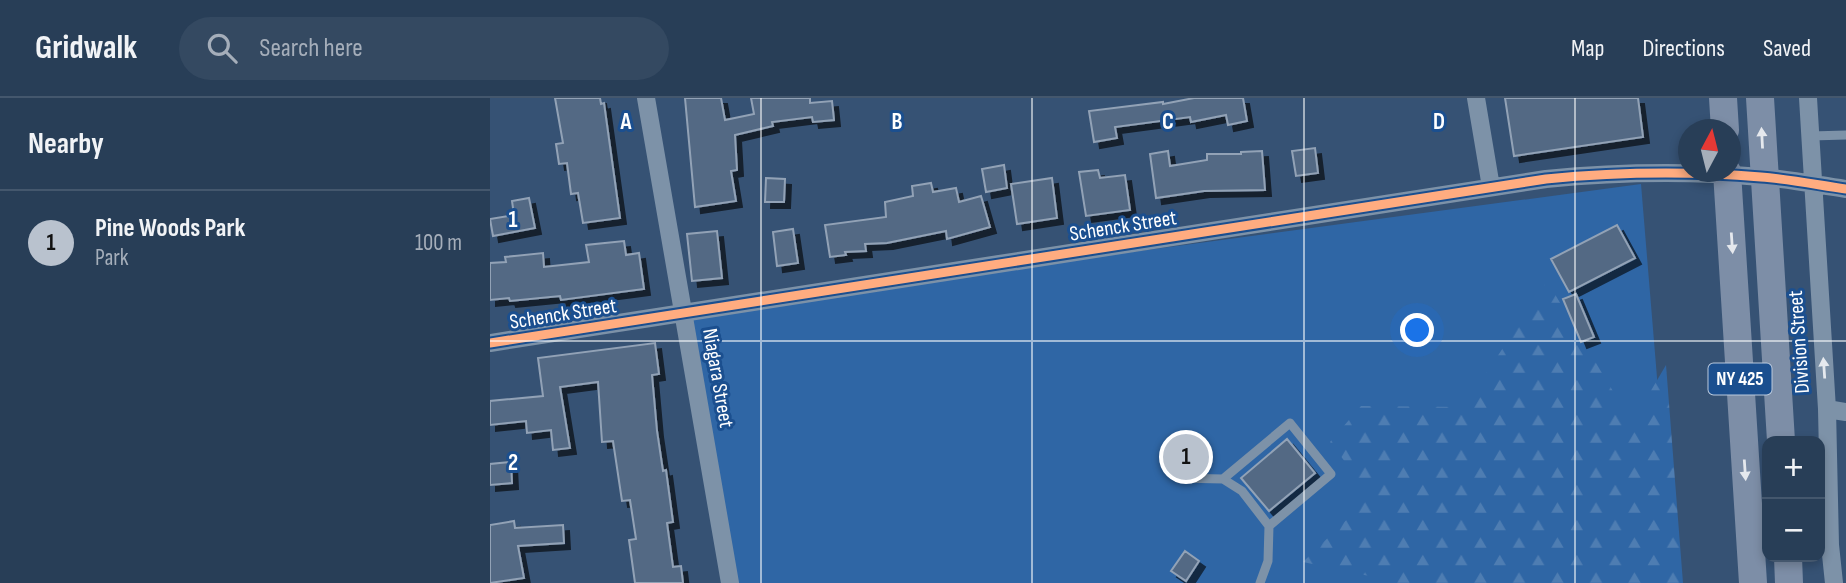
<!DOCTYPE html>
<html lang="en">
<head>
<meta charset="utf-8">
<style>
  :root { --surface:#283e57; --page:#344961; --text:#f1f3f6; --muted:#a5aeba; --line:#44576d; --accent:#b9c2ce }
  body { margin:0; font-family:"Sofia Sans Condensed",sans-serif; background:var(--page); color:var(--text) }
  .controls { position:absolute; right:21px; bottom:21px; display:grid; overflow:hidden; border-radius:14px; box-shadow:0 4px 10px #0003 }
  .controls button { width:63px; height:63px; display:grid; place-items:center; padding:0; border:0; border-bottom:2px solid var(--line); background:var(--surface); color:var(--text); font:35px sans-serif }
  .compass { position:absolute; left:1188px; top:21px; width:63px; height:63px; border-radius:50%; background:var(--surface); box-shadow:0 4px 10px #0003; rotate:7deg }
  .you { position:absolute; left:928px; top:233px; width:24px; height:24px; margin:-18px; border:5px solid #fff; border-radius:50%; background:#1a73e8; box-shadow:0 0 0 10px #1a73e833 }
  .badge { display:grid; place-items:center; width:46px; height:46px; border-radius:50%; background:var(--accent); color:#111; font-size:23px; font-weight:700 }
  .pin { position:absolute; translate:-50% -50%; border:4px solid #fff; box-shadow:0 2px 7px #0006 }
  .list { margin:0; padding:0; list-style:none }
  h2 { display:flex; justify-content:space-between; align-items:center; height:91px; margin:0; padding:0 28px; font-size:30px }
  h2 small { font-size:23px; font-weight:400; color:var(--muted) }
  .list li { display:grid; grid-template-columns:46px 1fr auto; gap:21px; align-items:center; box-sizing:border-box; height:105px; padding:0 28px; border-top:2px solid var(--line) }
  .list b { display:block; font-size:26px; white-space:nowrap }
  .list p { margin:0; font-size:23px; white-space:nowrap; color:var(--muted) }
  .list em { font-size:23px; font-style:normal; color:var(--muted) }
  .icon { flex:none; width:38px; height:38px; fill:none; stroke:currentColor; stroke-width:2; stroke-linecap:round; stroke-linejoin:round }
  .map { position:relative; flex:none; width:1356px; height:485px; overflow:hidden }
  header { display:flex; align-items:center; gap:42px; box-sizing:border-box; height:98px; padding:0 35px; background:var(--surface); border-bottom:2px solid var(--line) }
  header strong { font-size:33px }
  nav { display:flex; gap:38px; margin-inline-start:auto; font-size:24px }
  .search { width:490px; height:63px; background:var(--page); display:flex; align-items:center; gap:18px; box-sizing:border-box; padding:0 24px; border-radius:38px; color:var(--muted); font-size:26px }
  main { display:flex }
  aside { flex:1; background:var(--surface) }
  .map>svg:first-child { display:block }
  .green { fill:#2f66a5 }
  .forest { fill:url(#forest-firs) }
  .building { fill:#526984; stroke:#92a2b6; stroke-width:2; filter:url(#shadow) }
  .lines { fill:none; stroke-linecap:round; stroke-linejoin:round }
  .lane { stroke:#7d92a8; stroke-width:9 }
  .street { stroke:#7d92a8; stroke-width:18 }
  .primary { stroke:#7d8ea7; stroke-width:28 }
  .cycleway-casing { stroke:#1b4f8f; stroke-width:13 }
  .cycleway { stroke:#ffac80; stroke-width:9 }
  .oneway { fill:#e5e8ed }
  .oneway2 { fill:#e5e9ee }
  .grid { fill:none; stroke:#fff; stroke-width:2; stroke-opacity:0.55 }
  .labels { text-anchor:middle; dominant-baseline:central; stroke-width:6; stroke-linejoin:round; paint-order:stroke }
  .shield { fill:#1b4f8f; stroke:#bbcadd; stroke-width:2 }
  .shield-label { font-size:19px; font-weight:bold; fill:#fff }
  .street-label { font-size:21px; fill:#fff; stroke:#1b4f8f }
  .grid-label { font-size:23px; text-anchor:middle; font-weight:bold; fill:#fff; stroke:#1b4f8f; stroke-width:6; stroke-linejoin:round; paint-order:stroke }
</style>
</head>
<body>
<header>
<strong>Gridwalk</strong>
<div class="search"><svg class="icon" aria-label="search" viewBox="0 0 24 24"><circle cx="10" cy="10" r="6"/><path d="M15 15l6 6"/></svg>Search here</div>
<nav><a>Map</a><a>Directions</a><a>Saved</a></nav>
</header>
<main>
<aside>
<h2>Nearby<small></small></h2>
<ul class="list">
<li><span class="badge">1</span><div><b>Pine Woods Park</b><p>Park</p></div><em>100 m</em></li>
</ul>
</aside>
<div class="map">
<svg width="1356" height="485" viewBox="0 0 1356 485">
  <defs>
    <pattern id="forest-firs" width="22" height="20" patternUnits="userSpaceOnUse" patternTransform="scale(1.75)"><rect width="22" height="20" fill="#2f66a5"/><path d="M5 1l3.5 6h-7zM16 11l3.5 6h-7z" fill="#4e7db2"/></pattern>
    <filter id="shadow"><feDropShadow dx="6" dy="6" stdDeviation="0" flood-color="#0009"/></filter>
  </defs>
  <rect width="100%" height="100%" fill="#365274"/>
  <path class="green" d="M 1151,86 L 1184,485 L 240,485 L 193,214 Z"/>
  <path class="forest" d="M 1057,183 L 1142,325 L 1176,267 L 1193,485 L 901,485 L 898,482 L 813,464 L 881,398 L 840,344 L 871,308 L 974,309 Z"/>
  <path class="building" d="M 65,0 L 110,0 L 111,6 L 114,5 L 130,120 L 93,125 L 88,95 L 81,96 L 77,65 L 69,66 L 66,46 L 73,45 Z
    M 195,0 L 231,0 L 235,22 L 264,16 L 261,0 L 320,0 L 320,5 L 342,3 L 344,22 L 323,24 L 322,19 L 282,24 L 283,28 L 245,37 L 247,72 L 241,73 L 246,103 L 205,109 Z
    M 704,0 L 753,0 L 757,23 L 738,27 L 736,17 L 701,24 L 700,19 L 625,29 L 627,40 L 604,44 L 599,13 L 673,4 L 673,6 Z
    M 1015,0 L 1148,0 L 1153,39 L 1024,58 Z
    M 825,50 L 828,75 L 806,78 L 802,53 Z
    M 678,53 L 680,68 L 717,62 L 717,56 L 751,56 L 751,54 L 772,53 L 775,92 L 714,93 L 666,100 L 660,56 Z
    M 514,67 L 517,90 L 496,94 L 492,71 Z
    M 608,72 L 610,80 L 635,77 L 640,112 L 596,118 L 589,74 Z
    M 276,80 L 295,81 L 294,104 L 275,104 Z
    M 562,80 L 567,120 L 527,126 L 521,86 Z
    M 441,85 L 443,94 L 466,90 L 469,104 L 491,98 L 500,129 L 457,141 L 456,133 L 397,145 L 375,146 L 376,153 L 355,154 L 356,157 L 340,159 L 335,127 L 396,119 L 395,104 L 423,98 L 422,88 Z
    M 39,100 L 45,130 L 3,138 L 0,121 L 24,117 L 22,103 Z
    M 1127,127 L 1145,160 L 1079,194 L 1061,161 Z
    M 303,131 L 308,165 L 287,168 L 283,134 Z
    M 227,133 L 232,180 L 202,183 L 197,136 Z
    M 134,143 L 136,157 L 149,155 L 154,191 L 71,202 L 70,198 L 20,203 L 19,200 L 0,202 L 0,165 L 16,164 L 15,159 L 53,155 L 54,169 L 99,164 L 96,147 Z
    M 1086,196 L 1104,239 L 1091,244 L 1073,201 Z
    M 165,245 L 169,276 L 162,277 L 167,333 L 173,373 L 176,372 L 183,424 L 177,425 L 183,469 L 191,468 L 193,485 L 145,485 L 139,442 L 146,441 L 140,402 L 132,403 L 123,343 L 112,344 L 108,284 L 70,289 L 80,350 L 63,352 L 61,332 L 37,335 L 36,323 L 0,327 L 0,303 L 53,298 L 48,260 Z
    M 797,341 L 825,375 L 779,413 L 751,380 Z
    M 21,364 L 22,385 L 0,387 L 0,366 Z
    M 24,423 L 25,430 L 73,427 L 74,445 L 28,448 L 34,480 L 0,485 L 0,427 Z
    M 695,453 L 709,463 L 696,483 L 681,473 Z"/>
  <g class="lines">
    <path class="lane" d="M 1321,38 L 1356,37
      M 688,380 L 733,381 L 752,393 L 779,428 L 778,463 L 770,485
      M 733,381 L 800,325 L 841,376 L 779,428"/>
    <path class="street" d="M 156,0 L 240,485
      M 986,0 L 1001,89
      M 1318,0 L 1337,311 L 1340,447 L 1344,485
      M 0,245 L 1056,81 C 1128,74 1199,73 1271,79 C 1299,81 1328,87 1356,91
      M 1337,311 L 1356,314"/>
    <path class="primary" d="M 1233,0 L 1235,32
      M 1270,0 L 1291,343
      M 1237,74 L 1263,485
      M 1298,459 L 1299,485"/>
    <g class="cycleway-casing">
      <path id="cycleway" d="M 0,245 L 1056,81 C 1128,74 1199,73 1271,79 C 1299,81 1328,87 1356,91"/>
    </g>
    <use href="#cycleway" class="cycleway"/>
  </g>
  <defs><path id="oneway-solid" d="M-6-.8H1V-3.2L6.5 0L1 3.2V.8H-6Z" transform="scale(1.75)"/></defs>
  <g class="oneway">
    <use href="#oneway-solid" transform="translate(1272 40) rotate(-93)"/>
    <use href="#oneway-solid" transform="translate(1242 145) rotate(86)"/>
    <use href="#oneway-solid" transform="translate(1255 372) rotate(86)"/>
  </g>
  <use class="oneway2" href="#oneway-solid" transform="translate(1334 270) rotate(-94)"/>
  <path class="grid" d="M 271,0 L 271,485M 542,0 L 542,485M 814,0 L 814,485M 1085,0 L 1085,485M 0,243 L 1356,243"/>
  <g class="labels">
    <rect class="shield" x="1218.5" y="265.5" width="63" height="31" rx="5"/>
    <g class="shield-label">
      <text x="1250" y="281">NY 425</text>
    </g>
    <g class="street-label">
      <text transform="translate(633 128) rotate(-9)">Schenck Street</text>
      <text transform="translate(73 216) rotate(-9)">Schenck Street</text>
      <text transform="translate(1309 244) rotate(-94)">Division Street</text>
      <text transform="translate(228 280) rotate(80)">Niagara Street</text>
    </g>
  </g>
  <g class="grid-label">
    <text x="136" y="31">A</text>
    <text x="407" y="31">B</text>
    <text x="678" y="31">C</text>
    <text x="949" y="31">D</text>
    <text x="23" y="129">1</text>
    <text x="23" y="372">2</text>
  </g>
</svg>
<div class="controls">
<button>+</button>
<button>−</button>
</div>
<svg class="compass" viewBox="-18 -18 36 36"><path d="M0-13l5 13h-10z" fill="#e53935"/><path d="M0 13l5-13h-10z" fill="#a5aeba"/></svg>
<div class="you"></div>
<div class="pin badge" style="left:696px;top:359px">1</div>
</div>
</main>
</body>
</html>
